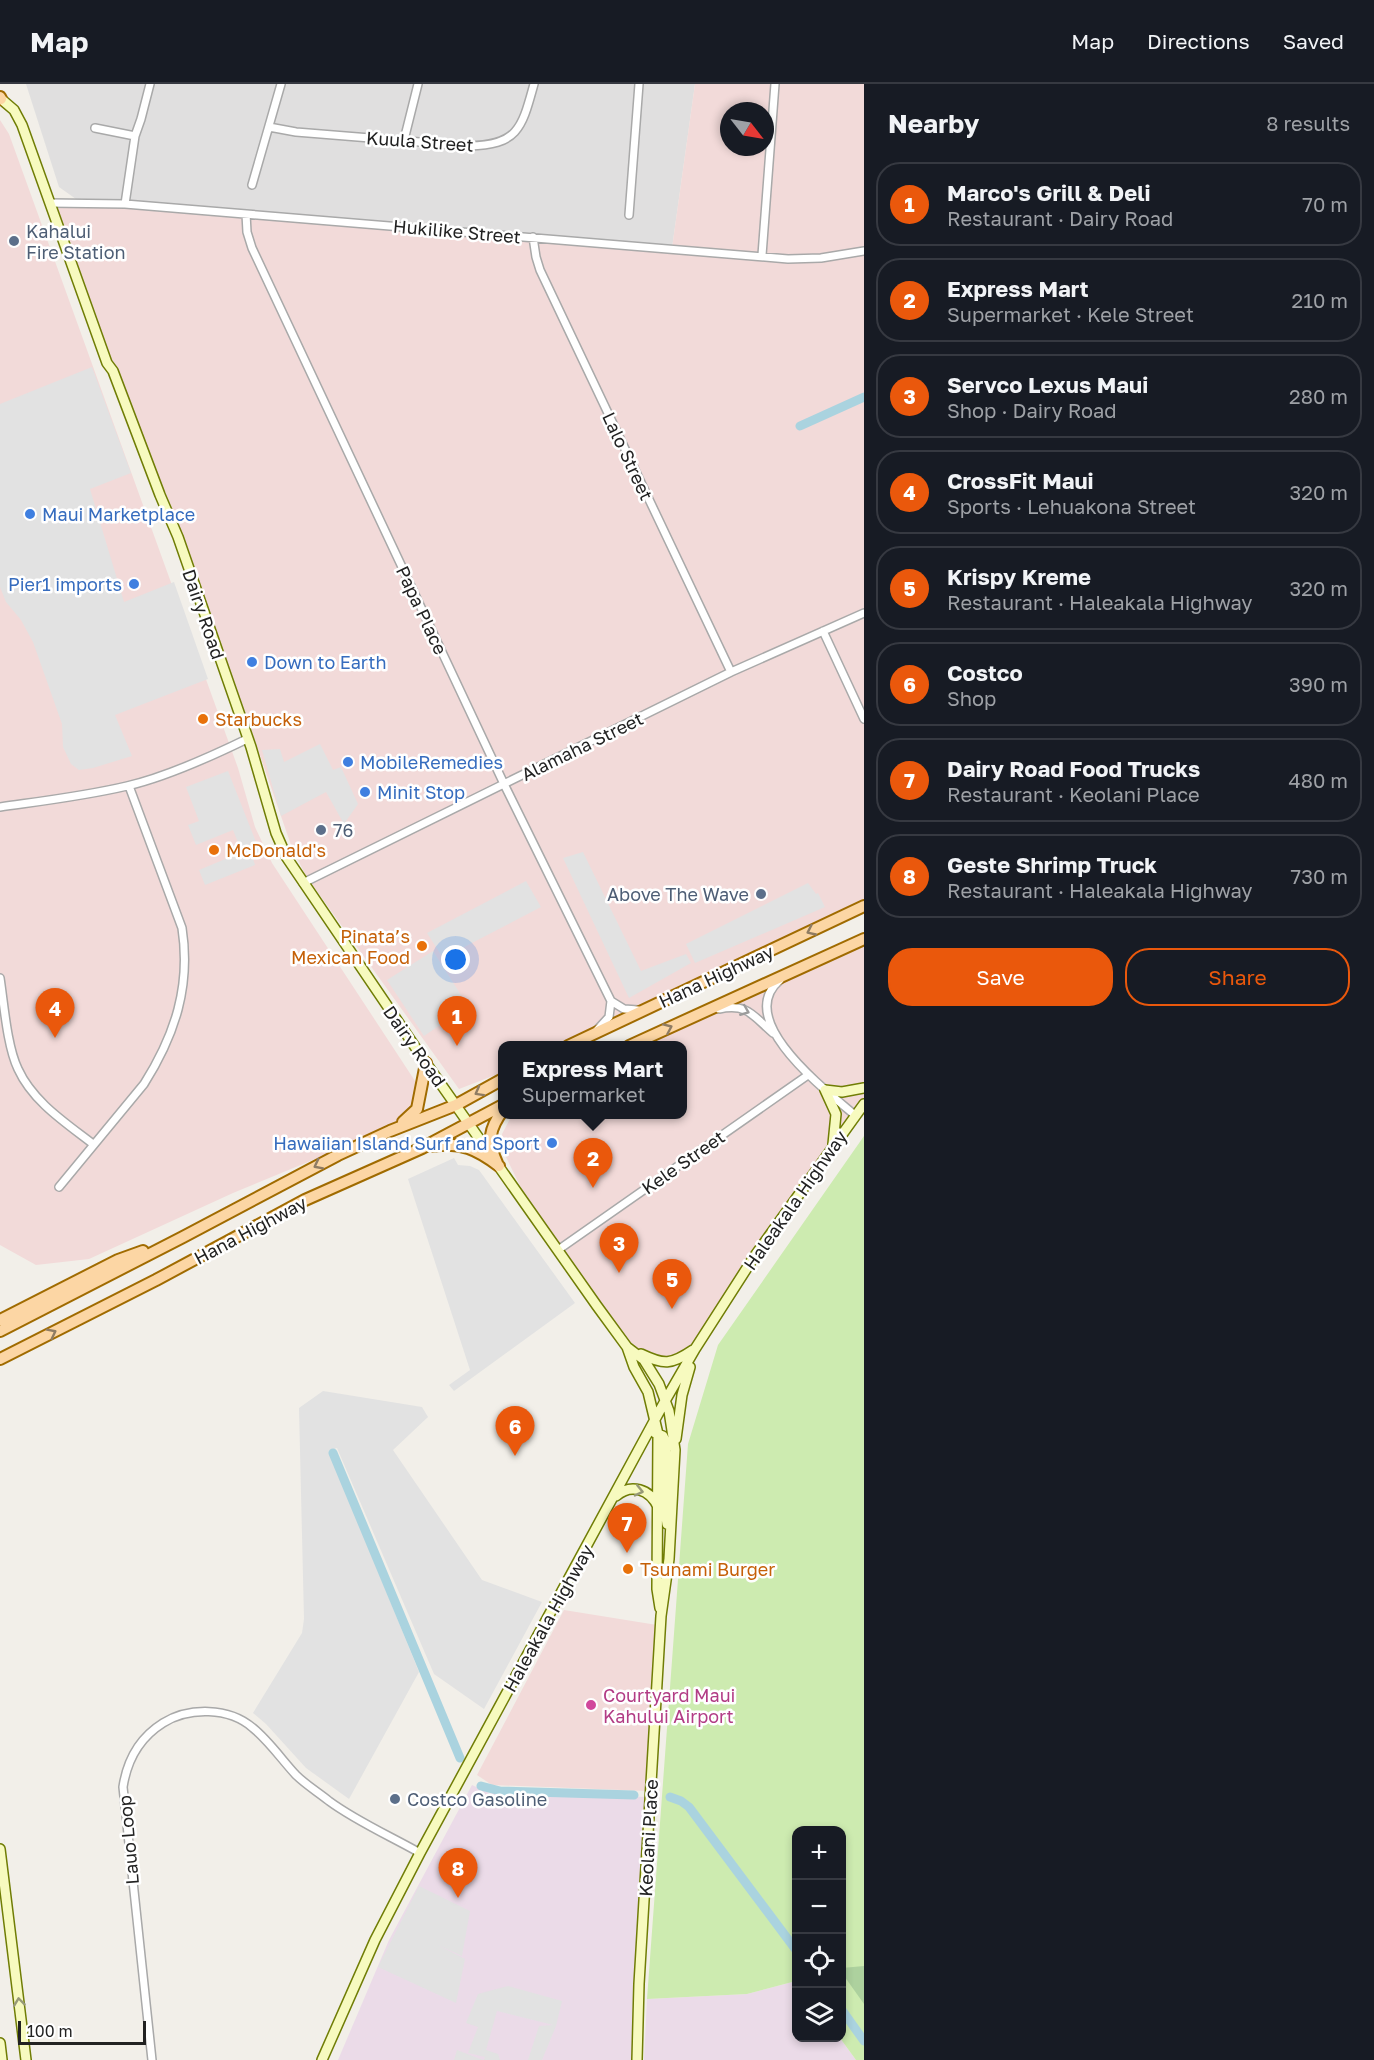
<!DOCTYPE html>
<html lang="en">
<head>
<meta charset="utf-8">
<style>
  :root { --surface:#171b24; --page:#242831; --text:#f1f3f6; --muted:#9ea1a6; --line:#363941; --accent:#ea580c }
  body { margin:0; font-family:"Golos Text",sans-serif; background:var(--page); color:var(--text) }
  .controls { position:absolute; right:18px; bottom:18px; display:grid; overflow:hidden; border-radius:12px; box-shadow:0 3px 9px #0003 }
  .controls button { width:54px; height:54px; display:grid; place-items:center; padding:0; border:0; border-bottom:2px solid var(--line); background:var(--surface); color:var(--text); font:30px sans-serif }
  .compass { position:absolute; left:720px; top:18px; width:54px; height:54px; border-radius:50%; background:var(--surface); box-shadow:0 3px 9px #0003; rotate:121deg }
  .scale { position:absolute; left:18px; bottom:15px; width:128px; box-sizing:border-box; padding-left:6px; border:3px solid #222; border-top:0; font-size:16px; line-height:21px; white-space:nowrap; color:#222; -webkit-text-stroke:4px #fff; paint-order:stroke }
  .you { position:absolute; left:456px; top:876px; width:21px; height:21px; margin:-15px; border:4px solid #fff; border-radius:50%; background:#1a73e8; box-shadow:0 0 0 9px #1a73e833 }
  .badge { display:grid; place-items:center; width:39px; height:39px; border-radius:50%; background:var(--accent); color:#fff; font-size:20px; font-weight:700 }
  .pin { position:absolute; translate:-50% -50px; filter:drop-shadow(0 2px 3px #0008) }
  .pin::after { content:''; position:absolute; top:32px; width:21px; height:18px; background:inherit; clip-path:polygon(0 0,100% 0,50% 100%) }
  .popup { position:absolute; left:498px; top:957px; width:189px; height:78px; box-sizing:border-box; display:grid; place-content:center; border-radius:12px; background:var(--surface); filter:drop-shadow(0 2px 4px #0005); font-size:20px; white-space:nowrap; color:var(--muted) }
  .popup b { font-size:22px; color:var(--text) }
  .popup::after { content:''; position:absolute; left:50%; top:100%; margin-left:-12px; border:12px solid transparent; border-top-color:var(--surface) }
  .list { margin:0; padding:0; list-style:none }
  h2 { display:flex; justify-content:space-between; align-items:center; height:78px; margin:0; padding:0 24px; font-size:26px }
  h2 small { font-size:20px; font-weight:400; color:var(--muted) }
  .list li { display:grid; grid-template-columns:39px 1fr auto; gap:18px; align-items:center; box-sizing:border-box; height:84px; margin:0 12px 12px; padding:0 12px; border:2px solid var(--line); border-radius:24px }
  .list b { display:block; font-size:22px; white-space:nowrap }
  .list p { margin:0; font-size:20px; white-space:nowrap; color:var(--muted) }
  .list em { font-size:20px; font-style:normal; color:var(--muted) }
  .actions { display:flex; gap:12px; padding:18px 24px }
  .actions a { flex:1; padding:14px 0; border:2px solid var(--accent); border-radius:24px; text-align:center; font-size:21px; color:var(--accent) }
  .actions .main { background:var(--accent); color:#fff }
  .icon { flex:none; width:33px; height:33px; fill:none; stroke:currentColor; stroke-width:2; stroke-linecap:round; stroke-linejoin:round }
  .map { position:relative; flex:none; width:864px; height:1976px; overflow:hidden }
  header { display:flex; align-items:center; gap:36px; box-sizing:border-box; height:84px; padding:0 30px; background:var(--surface); border-bottom:2px solid var(--line) }
  header strong { font-size:28px }
  nav { display:flex; gap:33px; margin-inline-start:auto; font-size:21px }
  main { display:flex }
  aside { flex:1; background:var(--surface) }
  .map>svg:first-child { display:block }
  .residential { fill:#e0dfdf }
  .commercial { fill:#f2dad9; fill-rule:evenodd }
  .industrial { fill:#ebdbe8 }
  .grass { fill:#cdebb0 }
  .forest { fill:#add19e }
  .parking { fill:#e2e2e2 }
  .lines { fill:none; stroke-linecap:round; stroke-linejoin:round }
  .canal { stroke:#aad3df; stroke-width:9 }
  .street-casing { stroke:#a9a9a9; stroke-width:10 }
  .secondary-casing { stroke:#707d05; stroke-width:12 }
  .primary-casing { stroke:#a06b00; stroke-width:14 }
  .street { stroke:#fff; stroke-width:7 }
  .secondary { stroke:#f7fabf; stroke-width:9 }
  .primary { stroke:#fcd6a4; stroke-width:10 }
  .oneway { stroke:#8f7c63 }
  .oneway2 { stroke:#9c9c9c }
  .oneway3 { stroke:#979978 }
  .service-dot { fill:#5c6f8a; stroke:#fff; stroke-width:2 }
  .shop-dot { fill:#3f7fe0; stroke:#fff; stroke-width:2 }
  .food-dot { fill:#e8710a; stroke:#fff; stroke-width:2 }
  .hotel-dot { fill:#d1479c; stroke:#fff; stroke-width:2 }
  .labels { text-anchor:middle; dominant-baseline:central; stroke-width:5; stroke-linejoin:round; paint-order:stroke }
  .street-label { font-size:18px; fill:#222; stroke:#fff }
  .service-label { font-size:18px; fill:#4e5e75; stroke:#fff; text-anchor:start }
  .shop-label { font-size:18px; fill:#366cbe; stroke:#fff; text-anchor:start }
  .food-label { font-size:18px; fill:#c56008; stroke:#fff; text-anchor:start }
  .hotel-label { font-size:18px; fill:#b23c85; stroke:#fff; text-anchor:start }
</style>
</head>
<body>
<header>
<strong>Map</strong>
<nav><a>Map</a><a>Directions</a><a>Saved</a></nav>
</header>
<main>
<div class="map">
<svg width="864" height="1976" viewBox="0 0 864 1976">
  <rect width="100%" height="100%" fill="#f2efe9"/>
  <path class="residential" d="M 26,0 L 695,0 L 672,164 L 83,120 L 59,103 Z"/>
  <path class="commercial" d="M 695,0 L 864,0 L 864,822 L 568,961 L 503,962 L 503,988 L 459,1005 L 306,792 L 292,764 L 252,648 L 50,119 L 125,120 L 672,164 ZM 729,27 L 765,27 L 765,63 L 729,63 Z
    M 0,36 L 9,50 L 238,684 L 255,743 L 272,779 L 415,997 L 415,1017 L 400,1040 L 233,1109 L 89,1175 L 36,1181 L 0,1161 Z
    M 864,855 L 864,1020 L 695,1265 L 671,1278 L 627,1263 L 537,1136 L 503,1067 L 502,1050 L 510,1035 L 516,1031 L 683,1030 L 683,962 L 629,961 Z
    M 564,1526 L 657,1541 L 647,1707 L 492,1701 L 477,1691 Z"/>
  <path class="industrial" d="M 472,1701 L 489,1709 L 649,1713 L 638,1976 L 338,1976 L 389,1856 Z
    M 796,1897 L 796,1954 L 840,1954 L 856,1976 L 644,1976 L 647,1915 L 747,1910 Z"/>
  <path class="grass" d="M 864,1052 L 864,1976 L 856,1976 L 840,1954 L 842,1954 L 842,1746 L 796,1746 L 796,1897 L 747,1910 L 647,1915 L 688,1360 L 718,1261 Z"/>
  <path class="forest" d="M 864,1882 L 864,1920 L 842,1889 L 842,1884 Z"/>
  <path class="parking" d="M 92,283 L 131,389 L 90,405 L 124,518 L 174,498 L 208,595 L 115,631 L 132,672 L 93,684 L 79,686 L 71,680 L 63,663 L 62,640 L 33,558 L 21,536 L 6,518 L 0,503 L 0,320 Z
    M 320,660 L 333,686 L 341,683 L 358,720 L 344,740 L 326,708 L 281,732 L 262,666 L 280,665 L 284,678 Z
    M 228,687 L 260,768 L 252,772 L 255,781 L 205,801 L 199,786 L 242,768 L 233,746 L 196,761 L 188,741 L 199,737 L 186,703 Z
    M 583,768 L 641,887 L 686,870 L 691,879 L 629,914 L 563,774 Z
    M 526,797 L 541,823 L 443,874 L 427,849 Z
    M 808,799 L 816,810 L 818,809 L 825,823 L 695,879 L 686,860 Z
    M 433,867 L 468,922 L 424,952 L 387,896 Z
    M 454,1074 L 458,1081 L 470,1082 L 479,1086 L 575,1219 L 454,1307 L 449,1301 L 470,1286 L 408,1095 Z
    M 323,1307 L 422,1323 L 428,1333 L 393,1366 L 482,1496 L 542,1518 L 484,1625 L 434,1590 L 337,1364 L 329,1367 L 419,1588 L 349,1715 L 306,1684 L 266,1640 L 253,1629 L 302,1549 L 304,1535 L 299,1324 Z
    M 419,1802 L 470,1827 L 462,1872 L 438,1861 L 465,1875 L 456,1919 L 378,1883 Z
    M 508,1902 L 562,1917 L 556,1942 L 542,1976 L 528,1976 L 539,1942 L 553,1941 L 497,1927 L 486,1966 L 498,1970 L 500,1976 L 484,1976 L 485,1973 L 468,1969 L 478,1943 L 466,1939 L 478,1910 Z
    M 457,1966 L 483,1976 L 454,1976 Z"/>
  <g class="lines">
    <path class="canal" d="M 800,342 L 864,313
      M 333,1369 L 460,1674
      M 481,1702 L 500,1707 L 634,1711
      M 670,1713 L 681,1717 L 689,1723 L 796,1866
      M 842,1926 L 864,1957"/>
    <g class="street-casing">
      <path id="street" d="M 269,43 L 296,48 L 469,62 C 519,61 522,43 534,0
        M 95,44 L 135,52
        M 404,56 L 418,0
        M 252,101 L 281,0
        M 50,119 L 125,120 L 788,175 L 821,174 L 864,167
        M 125,120 L 135,52 L 141,35 L 150,0
        M 246,130 L 247,148 L 252,164 L 504,700 L 611,917 L 609,933 L 597,946
        M 629,131 L 639,0
        M 533,153 L 536,173 L 540,186 L 731,588
        M 762,171 L 775,0
        M 823,547 L 864,635
        M 0,723 C 42,717 85,712 127,702 C 166,693 210,673 247,655
        M 303,799 L 731,588 L 864,529
        M 0,894 C 4,920 7,962 18,985 C 33,1018 66,1039 93,1060
        M 780,896 C 732,936 828,1008 856,1032
        M 611,917 L 624,925 L 638,926
        M 719,925 C 748,919 753,932 773,949
        M 59,1103 L 144,1000 C 175,951 191,902 182,844 L 129,702
        M 558,1166 L 808,991
        M 152,1976 L 123,1703 C 127,1677 139,1654 163,1639 C 189,1623 229,1623 253,1644 C 269,1657 282,1676 296,1691 C 306,1701 318,1708 329,1717 C 356,1737 390,1752 420,1769"/>
    </g>
    <g class="secondary-casing">
      <path id="secondary" d="M 0,14 L 14,26 L 22,41 L 107,279 L 113,287 L 160,411 L 178,453 L 251,663 L 276,749 L 287,774 L 426,979 L 597,1222 L 627,1263 L 644,1276 L 659,1300 L 669,1327 L 675,1366 L 669,1475 L 661,1532 L 639,1900 L 637,1976
        M 825,1006 L 836,1030 L 833,1060
        M 825,1006 L 842,1008 L 864,1004
        M 627,1263 L 634,1283 L 648,1308 L 658,1350 L 657,1505 L 660,1524
        M 641,1270 C 664,1281 671,1281 693,1266
        M 655,1349 L 663,1352 L 666,1359 L 665,1427 L 667,1440
        M 676,1355 L 682,1311 L 690,1283
        M 616,1412 C 631,1399 650,1405 658,1423
        M 0,1765 L 26,1976
        M 0,1959 L 2,1976
        M 322,1976 L 375,1856 L 420,1769 L 665,1317 L 695,1265 L 754,1173 L 864,1020"/>
    </g>
    <g class="primary-casing">
      <path id="primary" d="M 0,13 L 1,15
        M 568,962 L 864,822
        M 629,962 L 864,855
        M 403,1038 L 417,1025 L 426,979
        M 434,1062 C 460,1057 478,1066 499,1082
        M 497,1079 C 487,1057 489,1045 503,1026
        M 0,1236 L 118,1176 L 143,1167
        M 0,1247 L 183,1153 L 338,1071 L 390,1047 L 456,1021 L 503,995
        M 0,1275 L 156,1196 L 305,1116 L 422,1064 L 503,1021"/>
    </g>
    <use href="#street" class="street"/>
    <use href="#secondary" class="secondary"/>
    <use href="#primary" class="primary"/>
  </g>
  <defs><path id="oneway-chevron" d="M-2-3.5L2.5 0L-2 3.5" fill="none" stroke-width="1.6" stroke-linecap="round" stroke-linejoin="round" transform="scale(1.5)"/></defs>
  <g class="oneway">
    <use href="#oneway-chevron" transform="translate(811 847) rotate(155)"/>
    <use href="#oneway-chevron" transform="translate(668 944) rotate(-24)"/>
    <use href="#oneway-chevron" transform="translate(479 1008) rotate(151)"/>
    <use href="#oneway-chevron" transform="translate(318 1081) rotate(153)"/>
    <use href="#oneway-chevron" transform="translate(52 1249) rotate(-27)"/>
  </g>
  <use class="oneway2" href="#oneway-chevron" transform="translate(745 927) rotate(22)"/>
  <g class="oneway3">
    <use href="#oneway-chevron" transform="translate(639 1407) rotate(13)"/>
    <use href="#oneway-chevron" transform="translate(19 1918) rotate(-97)"/>
  </g>
  <g class="service-dot">
    <circle cx="14" cy="157" r="6"/>
    <circle cx="321" cy="746" r="6"/>
    <circle cx="761" cy="810" r="6"/>
    <circle cx="395" cy="1715" r="6"/>
  </g>
  <g class="shop-dot">
    <circle cx="30" cy="430" r="6"/>
    <circle cx="134" cy="500" r="6"/>
    <circle cx="252" cy="578" r="6"/>
    <circle cx="348" cy="678" r="6"/>
    <circle cx="365" cy="708" r="6"/>
    <circle cx="552" cy="1059" r="6"/>
  </g>
  <g class="food-dot">
    <circle cx="203" cy="635" r="6"/>
    <circle cx="214" cy="766" r="6"/>
    <circle cx="422" cy="862" r="6"/>
    <circle cx="628" cy="1485" r="6"/>
  </g>
  <circle class="hotel-dot" cx="591" cy="1621" r="6"/>
  <g class="labels">
    <g class="street-label">
      <text transform="translate(420 57) rotate(4)">Kuula Street</text>
      <text transform="translate(457 147) rotate(5)">Hukilike Street</text>
      <text transform="translate(628 372) rotate(65)">Lalo Street</text>
      <text transform="translate(422 526) rotate(65)">Papa Place</text>
      <text transform="translate(204 530) rotate(71)">Dairy Road</text>
      <text transform="translate(582 662) rotate(-26)">Alamaha Street</text>
      <text transform="translate(716 892) rotate(-25)">Hana Highway</text>
      <text transform="translate(415 962) rotate(55)">Dairy Road</text>
      <text transform="translate(683 1078) rotate(-35)">Kele Street</text>
      <text transform="translate(795 1116) rotate(-55)">Haleakala Highway</text>
      <text transform="translate(250 1146) rotate(-28)">Hana Highway</text>
      <text transform="translate(548 1534) rotate(-61)">Haleakala Highway</text>
      <text transform="translate(648 1754) rotate(-87)">Keolani Place</text>
      <text transform="translate(128 1756) rotate(-95)">Lauo Loop</text>
    </g>
    <g class="service-label">
      <text x="26" y="147">Kahalui<tspan x="26" dy="21">Fire Station</tspan></text>
      <text x="333" y="746">76</text>
      <text x="749" y="810" text-anchor="end">Above The Wave</text>
      <text x="407" y="1715">Costco Gasoline</text>
    </g>
    <g class="shop-label">
      <text x="42" y="430">Maui Marketplace</text>
      <text x="122" y="500" text-anchor="end">Pier1 imports</text>
      <text x="264" y="578">Down to Earth</text>
      <text x="360" y="678">MobileRemedies</text>
      <text x="377" y="708">Minit Stop</text>
      <text x="540" y="1059" text-anchor="end">Hawaiian Island Surf and Sport</text>
    </g>
    <g class="food-label">
      <text x="215" y="635">Starbucks</text>
      <text x="226" y="766">McDonald's</text>
      <text x="410" y="852" text-anchor="end">Pinata’s<tspan x="410" dy="21">Mexican Food</tspan></text>
      <text x="640" y="1485">Tsunami Burger</text>
    </g>
    <g class="hotel-label">
      <text x="603" y="1611">Courtyard Maui<tspan x="603" dy="21">Kahului Airport</tspan></text>
    </g>
  </g>
</svg>
<div class="controls">
<button>+</button>
<button>−</button>
<button><svg class="icon" aria-label="locate" viewBox="0 0 24 24"><circle cx="12" cy="12" r="6"/><path d="M12 2v4M12 18v4M2 12h4M18 12h4"/></svg></button>
<button><svg class="icon" aria-label="layers" viewBox="0 0 24 24"><path d="M12 4l9 5-9 5-9-5zM3 14l9 5 9-5"/></svg></button>
</div>
<svg class="compass" viewBox="-18 -18 36 36"><path d="M0-13l5 13h-10z" fill="#e53935"/><path d="M0 13l5-13h-10z" fill="#9ea1a6"/></svg>
<div class="scale">100 m</div>
<div class="you"></div>
<div class="pin badge" style="left:457px;top:962px">1</div>
<div class="pin badge" style="left:593px;top:1104px">2</div>
<div class="popup"><b>Express Mart</b>Supermarket</div>
<div class="pin badge" style="left:619px;top:1189px">3</div>
<div class="pin badge" style="left:55px;top:954px">4</div>
<div class="pin badge" style="left:672px;top:1225px">5</div>
<div class="pin badge" style="left:515px;top:1372px">6</div>
<div class="pin badge" style="left:627px;top:1469px">7</div>
<div class="pin badge" style="left:458px;top:1814px">8</div>
</div>
<aside>
<h2>Nearby<small>8 results</small></h2>
<ul class="list">
<li><span class="badge">1</span><div><b>Marco's Grill &amp; Deli</b><p>Restaurant · Dairy Road</p></div><em>70 m</em></li>
<li><span class="badge">2</span><div><b>Express Mart</b><p>Supermarket · Kele Street</p></div><em>210 m</em></li>
<li><span class="badge">3</span><div><b>Servco Lexus Maui</b><p>Shop · Dairy Road</p></div><em>280 m</em></li>
<li><span class="badge">4</span><div><b>CrossFit Maui</b><p>Sports · Lehuakona Street</p></div><em>320 m</em></li>
<li><span class="badge">5</span><div><b>Krispy Kreme</b><p>Restaurant · Haleakala Highway</p></div><em>320 m</em></li>
<li><span class="badge">6</span><div><b>Costco</b><p>Shop</p></div><em>390 m</em></li>
<li><span class="badge">7</span><div><b>Dairy Road Food Trucks</b><p>Restaurant · Keolani Place</p></div><em>480 m</em></li>
<li><span class="badge">8</span><div><b>Geste Shrimp Truck</b><p>Restaurant · Haleakala Highway</p></div><em>730 m</em></li>
</ul>
<div class="actions"><a class="main">Save</a><a>Share</a></div>
</aside>
</main>
</body>
</html>
